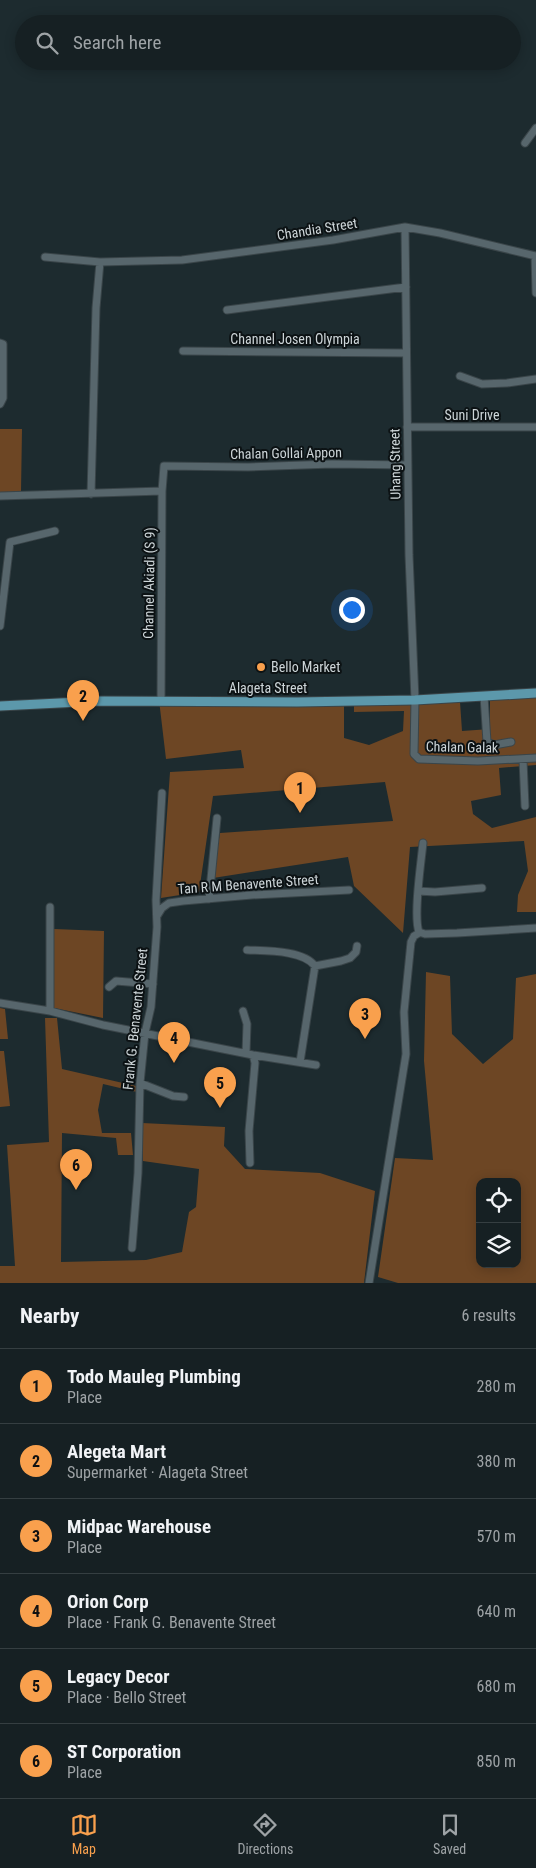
<!DOCTYPE html>
<html lang="en">
<head>
<meta charset="utf-8">
<style>
  :root { --surface:#162023; --page:#232d30; --text:#f1f3f6; --muted:#9ea3a6; --line:#353e41; --accent:#f9a04d }
  body { margin:0; font-family:"Roboto Condensed",sans-serif; background:var(--page); color:var(--text) }
  .controls { position:absolute; right:15px; bottom:15px; display:grid; overflow:hidden; border-radius:10px; box-shadow:0 2px 12px #0003 }
  .controls button { width:45px; height:45px; display:grid; place-items:center; padding:0; border:0; border-bottom:1px solid var(--line); background:var(--surface); color:var(--text); font:25px sans-serif }
  .you { position:absolute; left:351px; top:609px; width:18px; height:18px; margin:-12px; border:4px solid #fff; border-radius:50%; background:#1a73e8; box-shadow:0 0 0 8px #1a73e833 }
  .badge { display:grid; place-items:center; width:32px; height:32px; border-radius:50%; background:var(--accent); color:#111; font-size:16px; font-weight:700 }
  .pin { position:absolute; translate:-50% -41px; filter:drop-shadow(0 1px 2px #0008) }
  .pin::after { content:''; position:absolute; top:26px; width:18px; height:15px; background:inherit; clip-path:polygon(0 0,100% 0,50% 100%) }
  .list { margin:0; padding:0; list-style:none }
  h2 { display:flex; justify-content:space-between; align-items:center; height:65px; margin:0; padding:0 20px; font-size:21px }
  h2 small { font-size:16px; font-weight:400; color:var(--muted) }
  .list li { display:grid; grid-template-columns:32px 1fr auto; gap:15px; align-items:center; box-sizing:border-box; height:75px; padding:0 20px; border-top:1px solid var(--line) }
  .list b { display:block; font-size:19px; white-space:nowrap }
  .list p { margin:0; font-size:16px; white-space:nowrap; color:var(--muted) }
  .list em { font-size:16px; font-style:normal; color:var(--muted) }
  .icon { flex:none; width:28px; height:28px; fill:none; stroke:currentColor; stroke-width:2; stroke-linecap:round; stroke-linejoin:round }
  .map { position:relative; flex:none; width:536px; height:1283px; overflow:hidden }
  .search { position:absolute; background:var(--surface); box-shadow:0 2px 12px #0003; left:15px; right:15px; top:15px; height:55px; display:flex; align-items:center; gap:12px; box-sizing:border-box; padding:0 18px; border-radius:28px; color:var(--muted); font-size:19px }
  .sheet { height:515px; background:var(--surface) }
  nav { display:flex; justify-content:space-around; align-items:center; box-sizing:border-box; height:70px; border-top:1px solid var(--line); background:var(--surface); font-size:14px; color:var(--muted) }
  nav a { display:grid; justify-items:center; gap:2px }
  nav .on { color:var(--accent) }
  .map>svg:first-child { display:block }
  .forest { fill:#6d4624; fill-rule:evenodd }
  .lines { fill:none; stroke-linecap:round; stroke-linejoin:round }
  .minor-casing { stroke:#3a4549; stroke-width:9 }
  .major-casing { stroke:#3a4549; stroke-width:11 }
  .minor { stroke:#57666c; stroke-width:7 }
  .major { stroke:#5c98ab; stroke-width:9 }
  .poi-dot { fill:#f9a04d; stroke:#0c1214; stroke-width:2 }
  .labels { text-anchor:middle; dominant-baseline:central; stroke-width:4; stroke-linejoin:round; paint-order:stroke }
  .street-label { font-size:14px; fill:#cdd5d8; stroke:#0c1214 }
  .poi-label { font-size:14px; fill:#cdd5d8; stroke:#0c1214; text-anchor:start }
</style>
</head>
<body>
<div class="map">
<svg width="536" height="1283" viewBox="0 0 536 1283">
  <rect width="100%" height="100%" fill="#1d2b2f"/>
  <path class="forest" d="M 0,429 L 22,429 L 21,492 L 0,492 Z
    M 536,697 L 536,765 L 499,768 L 501,795 L 471,801 L 473,814 L 492,828 L 536,817 L 536,912 L 517,912 L 518,895 L 528,871 L 524,841 L 410,847 L 403,933 L 354,886 L 348,857 L 213,878 L 220,833 L 393,821 L 385,782 L 213,796 L 199,892 L 161,898 L 170,772 L 244,768 L 241,750 L 166,759 L 159,700 L 344,702 L 344,738 L 369,745 L 403,731 L 404,711 L 354,712 L 354,705 L 460,702 L 462,731 L 490,729 L 490,699 Z
    M 54,929 L 104,931 L 103,1018 L 54,1008 Z
    M 426,972 L 450,976 L 452,1034 L 483,1064 L 513,1039 L 516,978 L 536,974 L 536,1283 L 398,1283 L 378,1277 L 395,1158 L 433,1160 L 424,1061 ZM 480,1182 L 517,1182 L 517,1264 L 480,1264 Z
    M 0,1008 L 5,1009 L 8,1039 L 0,1039 Z
    M 45,1018 L 57,1018 L 62,1069 L 136,1086 L 137,1092 L 103,1084 L 98,1110 L 102,1133 L 131,1133 L 133,1155 L 118,1155 L 116,1138 L 62,1133 L 61,1262 L 146,1260 L 182,1252 L 189,1212 L 196,1207 L 199,1169 L 143,1161 L 142,1123 L 225,1127 L 224,1146 L 245,1169 L 320,1173 L 375,1191 L 364,1283 L 0,1283 L 0,1266 L 15,1266 L 7,1145 L 49,1142 Z
    M 0,1051 L 4,1051 L 10,1106 L 0,1107 Z"/>
  <g class="lines">
    <g class="minor-casing">
      <path id="minor" d="M 525,143 L 536,128
        M 405,227 L 409,555 L 415,700 L 414,754 L 419,759 L 478,761 L 536,758
        M 535,256 L 536,293
        M 45,257 L 100,262 L 182,260 L 333,240 L 405,227 L 440,233 L 536,256
        M 227,310 L 406,287
        M 0,343 L 3,344 L 3,398 L 0,404
        M 183,351 L 406,353
        M 460,376 L 482,384 L 507,383 L 536,379
        M 407,427 L 536,427
        M 91,494 L 96,308 L 100,262
        M 0,496 L 162,491
        M 0,626 L 10,542 L 55,531
        M 484,696 L 487,742 L 494,745 L 511,742
        M 161,700 L 162,491 L 164,466 L 248,467 L 332,464 L 408,465
        M 523,760 L 525,806
        M 423,843 C 421,863 413,916 419,932 L 425,934 L 457,933 L 536,928
        M 418,891 L 435,892 L 482,888
        M 209,899 L 217,818
        M 157,916 L 162,908 L 169,903 L 183,901 L 252,895 L 349,890
        M 247,950 C 266,951 303,950 315,966 L 300,1062
        M 315,966 L 341,961 L 350,958 L 356,952 L 357,946
        M 109,987 L 116,981 L 153,984
        M 0,1003 L 50,1011 L 103,1025 L 253,1055 L 316,1065
        M 50,1011 L 50,907
        M 243,1011 L 247,1024 L 246,1053
        M 140,1083 L 173,1096 L 184,1097
        M 250,1163 L 249,1131 L 255,1063 L 253,1055
        M 132,1248 L 138,1173 L 140,1083 L 145,1033 L 151,1007 L 157,927 L 156,900 L 162,793
        M 369,1283 L 406,1054 L 404,1012 L 411,942 L 414,936 L 419,933"/>
    </g>
    <g class="major-casing">
      <path id="major" d="M 0,706 L 99,701 L 297,702 L 415,700 L 536,693"/>
    </g>
    <use href="#minor" class="minor"/>
    <use href="#major" class="major"/>
  </g>
  <circle class="poi-dot" cx="261" cy="667" r="5"/>
  <g class="labels">
    <g class="street-label">
      <text transform="translate(317 229) rotate(-9)">Chandia Street</text>
      <text x="295" y="339">Channel Josen Olympia</text>
      <text x="472" y="415">Suni Drive</text>
      <text transform="translate(286 453) rotate(-1)">Chalan Gollai Appon</text>
      <text transform="translate(395 464) rotate(-91)">Uhang Street</text>
      <text transform="translate(149 583) rotate(-89)">Channel Akiadi (S 9)</text>
      <text x="268" y="688">Alageta Street</text>
      <text transform="translate(462 747) rotate(1)">Chalan Galak</text>
      <text transform="translate(248 884) rotate(-4)">Tan R M Benavente Street</text>
      <text transform="translate(135 1019) rotate(-84)">Frank G. Benavente Street</text>
    </g>
    <g class="poi-label">
      <text x="271" y="667">Bello Market</text>
    </g>
  </g>
</svg>
<div class="controls">
<button><svg class="icon" aria-label="locate" viewBox="0 0 24 24"><circle cx="12" cy="12" r="6"/><path d="M12 2v4M12 18v4M2 12h4M18 12h4"/></svg></button>
<button><svg class="icon" aria-label="layers" viewBox="0 0 24 24"><path d="M12 4l9 5-9 5-9-5zM3 14l9 5 9-5"/></svg></button>
</div>
<div class="you"></div>
<div class="pin badge" style="left:300px;top:813px">1</div>
<div class="pin badge" style="left:83px;top:721px">2</div>
<div class="pin badge" style="left:365px;top:1039px">3</div>
<div class="pin badge" style="left:174px;top:1063px">4</div>
<div class="pin badge" style="left:220px;top:1108px">5</div>
<div class="pin badge" style="left:76px;top:1190px">6</div>
<div class="search"><svg class="icon" aria-label="search" viewBox="0 0 24 24"><circle cx="10" cy="10" r="6"/><path d="M15 15l6 6"/></svg>Search here</div>
</div>
<section class="sheet">
<h2>Nearby<small>6 results</small></h2>
<ul class="list">
<li><span class="badge">1</span><div><b>Todo Mauleg Plumbing</b><p>Place</p></div><em>280 m</em></li>
<li><span class="badge">2</span><div><b>Alegeta Mart</b><p>Supermarket · Alageta Street</p></div><em>380 m</em></li>
<li><span class="badge">3</span><div><b>Midpac Warehouse</b><p>Place</p></div><em>570 m</em></li>
<li><span class="badge">4</span><div><b>Orion Corp</b><p>Place · Frank G. Benavente Street</p></div><em>640 m</em></li>
<li><span class="badge">5</span><div><b>Legacy Decor</b><p>Place · Bello Street</p></div><em>680 m</em></li>
<li><span class="badge">6</span><div><b>ST Corporation</b><p>Place</p></div><em>850 m</em></li>
</ul>
</section>
<nav>
<a class="on"><svg class="icon" aria-label="map" viewBox="0 0 24 24"><path d="M3 6l6-2 6 2 6-2v14l-6 2-6-2-6 2zM9 4v14M15 6v14"/></svg>Map</a>
<a><svg class="icon" aria-label="directions" viewBox="0 0 24 24"><path d="M12 3l9 9-9 9-9-9zM9 14v-3h6M13 9l2 2-2 2"/></svg>Directions</a>
<a><svg class="icon" aria-label="saved" viewBox="0 0 24 24"><path d="M7 4h10v16l-5-4-5 4z"/></svg>Saved</a>
</nav>
</body>
</html>
